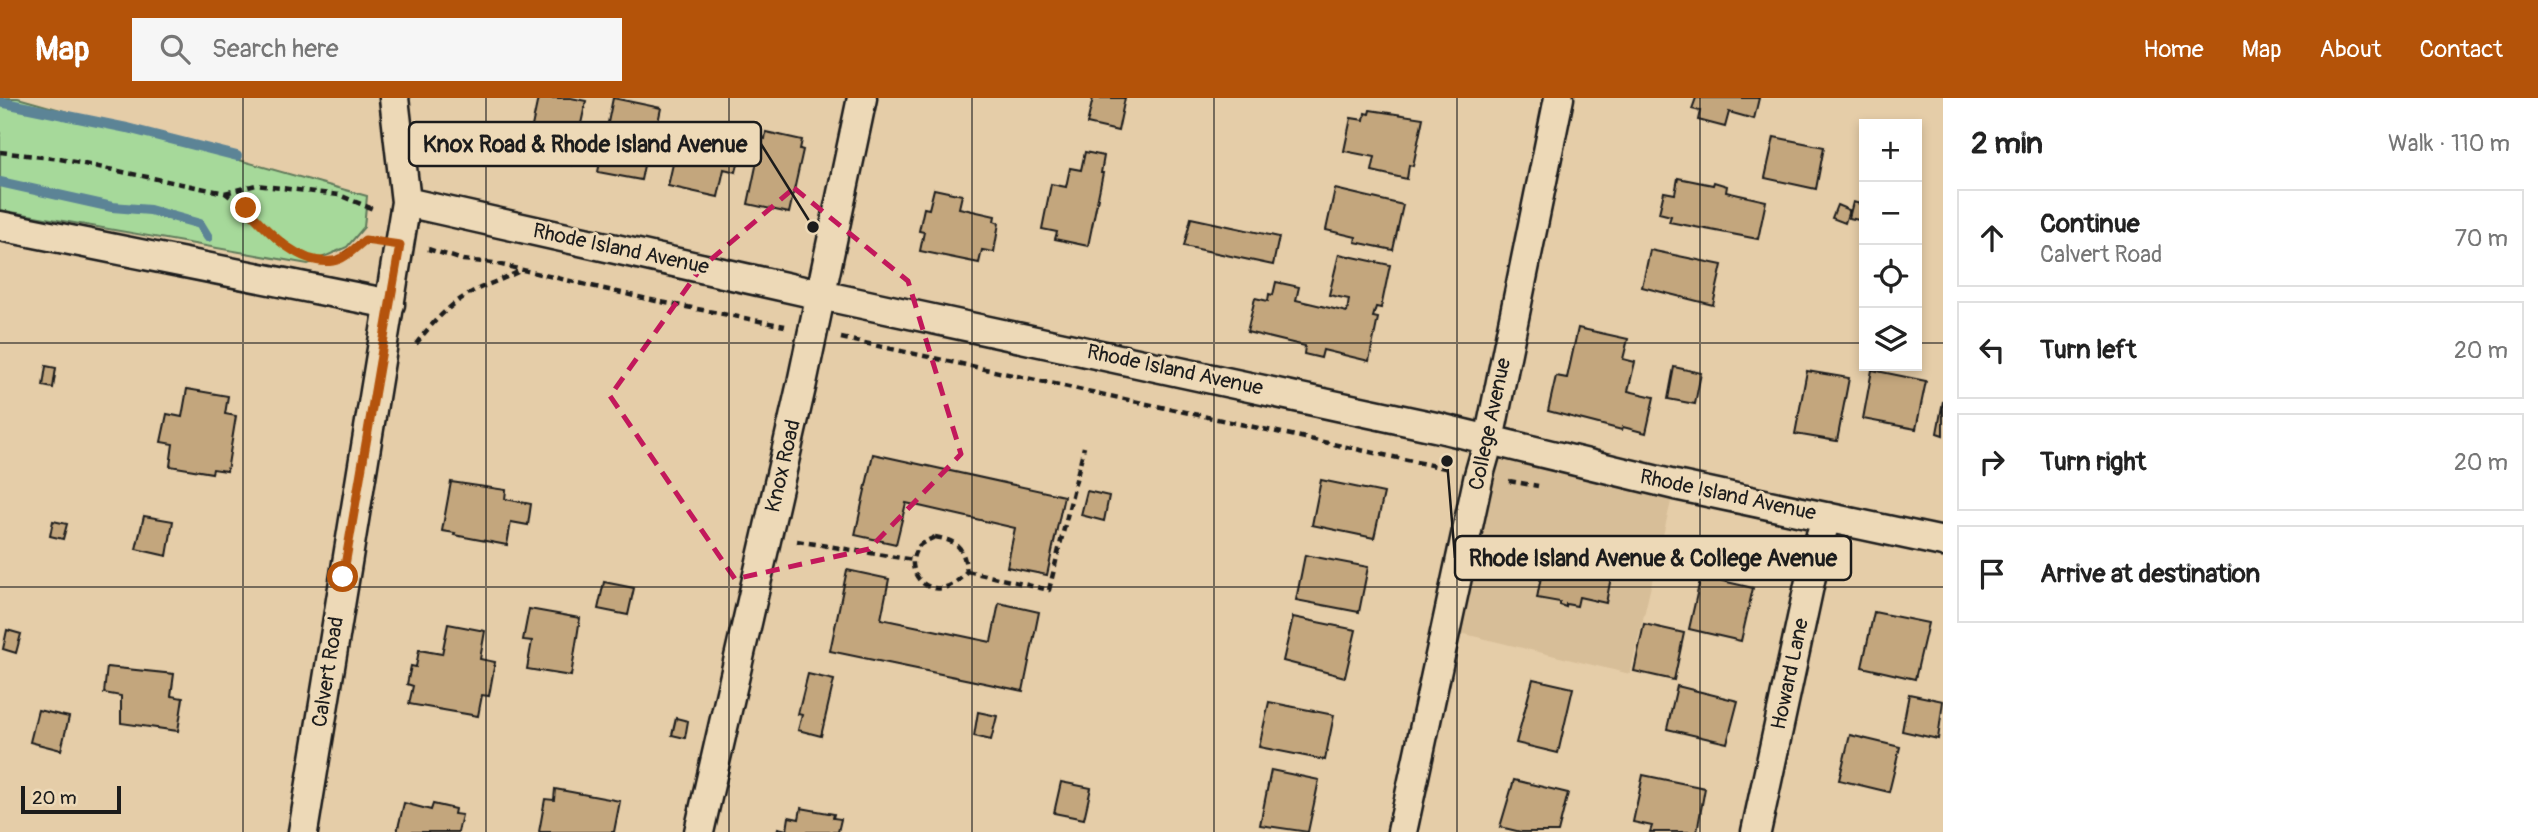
<!DOCTYPE html>
<html lang="en">
<head>
<meta charset="utf-8">
<style>
  :root { --surface:#fff; --page:#f6f6f6; --text:#222; --muted:#767676; --line:#e0e0e0; --accent:#b45309 }
  body { margin:0; font-family:Pangolin,sans-serif; background:var(--page); color:var(--text) }
  .controls { position:absolute; right:21px; top:21px; display:grid; overflow:hidden; border-radius:0px; box-shadow:0 4px 10px #0003 }
  .controls button { width:63px; height:63px; display:grid; place-items:center; padding:0; border:0; border-bottom:2px solid var(--line); background:var(--surface); color:var(--text); font:35px sans-serif }
  .scale { position:absolute; left:21px; bottom:18px; width:100px; box-sizing:border-box; padding-left:7px; border:4px solid #1c1c1c; border-top:0; font-size:19px; line-height:24px; white-space:nowrap; color:#1c1c1c; -webkit-text-stroke:5px #edd9b7; paint-order:stroke }
  .stop { position:absolute; width:21px; height:21px; margin:-16px; border:5px solid #b45309; border-radius:50%; background:#fff }
  .stop.end { background:#b45309; border-color:#fff; box-shadow:0 2px 7px #0008 }
  .list { margin:0; padding:0; list-style:none }
  h2 { display:flex; justify-content:space-between; align-items:center; height:91px; margin:0; padding:0 28px; font-size:30px }
  h2 small { font-size:23px; font-weight:400; color:var(--muted) }
  .list li { display:grid; grid-template-columns:46px 1fr auto; gap:21px; align-items:center; box-sizing:border-box; height:98px; margin:0 14px 14px; padding:0 14px; border:2px solid var(--line); border-radius:0px }
  .list b { display:block; font-size:26px; white-space:nowrap }
  .list p { margin:0; font-size:23px; white-space:nowrap; color:var(--muted) }
  .list em { font-size:23px; font-style:normal; color:var(--muted) }
  .icon { flex:none; width:38px; height:38px; fill:none; stroke:currentColor; stroke-width:2; stroke-linecap:round; stroke-linejoin:round }
  .map { position:relative; flex:none; width:1943px; height:734px; overflow:hidden }
  header { display:flex; align-items:center; gap:42px; box-sizing:border-box; height:98px; padding:0 35px; background:var(--accent); color:#fff }
  header strong { font-size:33px }
  nav { display:flex; gap:38px; margin-inline-start:auto; font-size:24px }
  .search { width:490px; height:63px; background:var(--page); display:flex; align-items:center; gap:18px; box-sizing:border-box; padding:0 24px; border-radius:0px; color:var(--muted); font-size:26px }
  main { display:flex }
  aside { flex:1; background:var(--surface) }
  .map>svg:first-child { display:block }
  .built { fill:#d7be98 }
  .green { fill:#a6d99a; stroke:#617a5b; stroke-width:2 }
  .lines { fill:none; stroke-linecap:round; stroke-linejoin:round }
  .stream { stroke:#5c8496; stroke-width:10 }
  .building { fill:#c3a67d; stroke:#1c1c1c; stroke-width:2 }
  .minor-casing { stroke:#1c1c1c; stroke-width:33 }
  .path { stroke:#1c1c1c; stroke-width:4.5; stroke-dasharray:7 5; stroke-linecap:butt }
  .minor { stroke:#edd9b7; stroke-width:28 }
  .route { stroke:#b45309; stroke-width:9 }
  .marked { fill:none; stroke:#c2185b; stroke-width:5; stroke-dasharray:14 9; stroke-linejoin:round }
  .grid { fill:none; stroke:#1c1c1c; stroke-width:2; stroke-opacity:0.55 }
  .labels { text-anchor:middle; dominant-baseline:central; stroke-width:6; stroke-linejoin:round; paint-order:stroke }
  .street-label { font-size:21px; fill:#1c1c1c; stroke:#edd9b7 }
  .leader { fill:none; stroke:#1c1c1c; stroke-width:2.5 }
  .callout-dot { fill:#1c1c1c; stroke:#edd9b7; stroke-width:2.5 }
  .callout { fill:#edd9b7; stroke:#1c1c1c; stroke-width:2.5 }
  .callout-label { font-size:23px; text-anchor:middle; font-weight:bold; fill:#1c1c1c }
</style>
</head>
<body>
<header>
<strong>Map</strong>
<div class="search"><svg class="icon" aria-label="search" viewBox="0 0 24 24"><circle cx="10" cy="10" r="6"/><path d="M15 15l6 6"/></svg>Search here</div>
<nav><a>Home</a><a>Map</a><a>About</a><a>Contact</a></nav>
</header>
<main>
<div class="map">
<svg width="1943" height="734" viewBox="0 0 1943 734">
  <rect width="100%" height="100%" fill="#e5cda8"/>
  <filter id="ink" filterUnits="userSpaceOnUse"><feTurbulence type="fractalNoise" baseFrequency=".0143" numOctaves="2"/><feDisplacementMap in="SourceGraphic" scale="14" xChannelSelector="R" yChannelSelector="G"/><feConvolveMatrix kernelMatrix="1 2 1 2 8 2 1 2 1" color-interpolation-filters="sRGB"/></filter>
  <g filter="url(#ink)">
    <path class="built" d="M 1489,342 L 1675,387 L 1630,576 L 1444,531 Z"/>
    <path class="green" d="M 0,0 L 18,0 L 367,98 L 364,129 L 347,149 L 308,166 L 0,112 Z"/>
    <g class="lines">
      <path class="stream" d="M 0,4 L 127,30 L 237,58
        M 0,84 L 112,109 L 150,112 L 200,126 L 208,139"/>
    </g>
    <path class="building" d="M 538,0 L 571,0 L 586,3 L 572,67 L 526,57 Z
      M 613,0 L 661,10 L 654,44 L 649,43 L 641,82 L 598,74 Z
      M 1093,0 L 1125,0 L 1118,33 L 1087,26 Z
      M 1696,0 L 1759,0 L 1754,21 L 1729,14 L 1725,29 L 1698,22 L 1700,13 L 1692,11 Z
      M 1370,12 L 1423,20 L 1413,68 L 1409,67 L 1407,81 L 1372,73 L 1375,59 L 1344,53 L 1351,20 L 1364,22 L 1365,15 L 1369,16 Z
      M 682,26 L 732,37 L 731,41 L 743,44 L 736,74 L 724,71 L 718,99 L 668,88 Z
      M 766,34 L 802,42 L 800,51 L 803,52 L 789,115 L 748,106 L 762,40 L 765,41 Z
      M 1774,39 L 1824,49 L 1816,91 L 1765,80 Z
      M 1085,54 L 1104,58 L 1101,75 L 1103,75 L 1088,148 L 1055,141 L 1057,134 L 1042,131 L 1051,86 L 1066,89 L 1070,70 L 1081,72 Z
      M 1678,80 L 1713,87 L 1714,84 L 1727,88 L 1726,94 L 1766,103 L 1758,141 L 1669,124 L 1671,118 L 1659,115 L 1664,94 L 1675,96 Z
      M 934,91 L 962,97 L 959,110 L 995,118 L 994,123 L 999,125 L 994,154 L 982,152 L 979,165 L 920,153 L 924,134 L 919,133 L 924,110 L 929,111 Z
      M 1335,91 L 1403,107 L 1393,152 L 1355,144 L 1356,139 L 1326,132 Z
      M 1853,104 L 1864,107 L 1864,123 L 1849,120 Z
      M 1837,107 L 1849,112 L 1845,125 L 1832,120 Z
      M 1191,120 L 1279,139 L 1273,167 L 1184,148 Z
      M 1650,152 L 1722,167 L 1713,207 L 1642,189 Z
      M 1339,156 L 1390,167 L 1381,210 L 1376,209 L 1373,219 L 1378,220 L 1369,263 L 1323,252 L 1321,260 L 1304,256 L 1305,248 L 1247,234 L 1255,200 L 1268,203 L 1269,196 L 1273,197 L 1276,184 L 1299,189 L 1296,202 L 1347,214 L 1349,201 L 1329,197 Z
      M 1578,230 L 1628,241 L 1623,261 L 1635,264 L 1628,293 L 1654,299 L 1646,335 L 1623,329 L 1622,332 L 1548,313 L 1556,278 L 1567,280 Z
      M 46,268 L 56,270 L 53,290 L 43,288 Z
      M 1674,269 L 1701,275 L 1695,306 L 1668,301 Z
      M 1872,272 L 1926,283 L 1916,331 L 1863,321 Z
      M 1807,273 L 1849,280 L 1837,343 L 1795,336 Z
      M 187,291 L 228,298 L 225,316 L 236,318 L 227,373 L 213,371 L 212,375 L 170,368 L 173,346 L 161,344 L 167,316 L 182,319 Z
      M 1943,303 L 1943,337 L 1937,335 Z
      M 873,356 L 1064,398 L 1047,477 L 1007,469 L 1015,430 L 906,405 L 896,446 L 855,437 Z
      M 1321,382 L 1384,395 L 1374,440 L 1312,427 Z
      M 451,384 L 506,392 L 505,401 L 531,406 L 528,427 L 511,424 L 507,447 L 454,437 L 455,435 L 442,433 Z
      M 1087,393 L 1109,398 L 1104,423 L 1081,417 Z
      M 144,418 L 173,423 L 167,458 L 136,451 Z
      M 53,423 L 67,426 L 63,441 L 50,438 Z
      M 1547,447 L 1583,454 L 1582,460 L 1613,469 L 1606,505 L 1579,499 L 1577,508 L 1566,506 L 1566,509 L 1560,507 L 1560,504 L 1537,500 Z
      M 1305,457 L 1368,469 L 1359,514 L 1296,502 Z
      M 847,472 L 889,481 L 881,521 L 991,544 L 999,505 L 1039,514 L 1023,593 L 830,553 Z
      M 1701,478 L 1753,490 L 1741,543 L 1689,531 Z
      M 604,484 L 634,490 L 628,517 L 598,511 Z
      M 529,511 L 580,520 L 571,578 L 527,571 L 532,543 L 523,542 Z
      M 1874,514 L 1928,525 L 1915,581 L 1862,569 Z
      M 1293,519 L 1356,532 L 1345,579 L 1283,563 Z
      M 448,526 L 485,533 L 480,561 L 495,564 L 489,598 L 482,597 L 478,618 L 409,606 L 413,588 L 407,586 L 411,568 L 416,569 L 419,552 L 442,556 Z
      M 1644,526 L 1684,535 L 1674,582 L 1634,573 Z
      M 7,532 L 21,536 L 16,555 L 3,551 Z
      M 107,569 L 174,576 L 171,598 L 183,600 L 178,633 L 121,625 L 121,598 L 104,595 Z
      M 808,576 L 834,582 L 821,638 L 798,632 L 802,617 L 798,616 Z
      M 1533,581 L 1573,590 L 1558,655 L 1516,645 Z
      M 1677,588 L 1738,603 L 1727,645 L 1667,631 Z
      M 1909,596 L 1943,603 L 1938,641 L 1902,633 Z
      M 1269,604 L 1334,617 L 1325,662 L 1259,649 Z
      M 38,612 L 69,619 L 61,652 L 30,644 Z
      M 978,614 L 997,618 L 991,642 L 974,638 Z
      M 676,620 L 688,623 L 685,640 L 672,637 Z
      M 1850,637 L 1900,649 L 1889,694 L 1839,682 Z
      M 1271,672 L 1319,682 L 1308,734 L 1260,727 Z
      M 1643,677 L 1705,690 L 1697,734 L 1650,734 L 1652,728 L 1633,724 Z
      M 1514,682 L 1568,695 L 1558,734 L 1521,734 L 1500,729 Z
      M 1061,684 L 1091,690 L 1084,721 L 1054,715 Z
      M 555,691 L 620,703 L 614,734 L 539,734 L 545,701 L 554,702 Z
      M 404,705 L 431,712 L 433,706 L 455,711 L 454,716 L 462,717 L 458,734 L 397,734 Z
      M 801,710 L 834,716 L 833,720 L 841,721 L 838,734 L 777,734 L 778,730 L 787,732 L 789,719 L 799,721 Z"/>
    <g class="lines">
      <g class="minor-casing">
        <path id="minor" d="M 406,104 L 821,197 L 1440,330 L 1675,387 L 1943,444
          M 0,128 L 390,206
          M 303,734 L 406,104 L 394,0
          M 699,734 L 802,285 L 862,0
          M 1402,734 L 1479,377 L 1489,342 L 1559,0
          M 1756,734 L 1818,446 L 1827,419"/>
      </g>
      <path class="path" d="M 0,54 L 60,61 L 225,95 C 251,113 271,138 298,155
        M 225,95 L 256,87 L 339,97 L 373,111
        M 428,151 L 463,162 L 493,165 L 656,203 L 785,228
        M 334,163 L 365,142 L 371,143
        M 841,240 L 1449,371
        M 416,246 C 432,224 455,201 480,190 C 494,184 508,179 522,172
        M 1509,383 L 1538,388
        M 935,439 C 959,443 963,450 967,473 C 934,515 897,471 920,447 C 923,444 931,441 935,439 Z
        M 797,443 L 913,462
        M 967,473 L 1049,492 L 1084,349"/>
      <use href="#minor" class="minor"/>
    </g>
  </g>
  <g class="lines" filter="url(#ink)">
    <path class="route" d="M 246,110 C 267,132 298,168 333,163 C 344,162 356,149 365,142 L 400,147 L 343,479"/>
  </g>
  <path class="marked" d="M 794,90 L 908,183 L 961,356 L 869,451 L 735,481 L 610,298 L 701,170 Z"/>
  <path class="grid" d="M 243,0 L 243,734M 486,0 L 486,734M 729,0 L 729,734M 972,0 L 972,734M 1214,0 L 1214,734M 1457,0 L 1457,734M 1700,0 L 1700,734M 0,245 L 1864,245M 1917,245 L 1943,245M 0,489 L 1943,489"/>
  <g class="labels">
    <g class="street-label">
      <text transform="translate(621 151) rotate(12)">Rhode Island Avenue</text>
      <text transform="translate(1175 272) rotate(12)">Rhode Island Avenue</text>
      <text transform="translate(1490 326) rotate(-78)">College Avenue</text>
      <text transform="translate(783 368) rotate(-77)">Knox Road</text>
      <text transform="translate(1728 397) rotate(12)">Rhode Island Avenue</text>
      <text transform="translate(328 574) rotate(-81)">Calvert Road</text>
      <text transform="translate(1790 576) rotate(-78)">Howard Lane</text>
    </g>
  </g>
  <path class="leader" d="M813 129L761 46M1447 363L1455 460"/>
  <g class="callout-dot">
    <circle cx="813" cy="129" r="7"/>
    <circle cx="1447" cy="363" r="7"/>
  </g>
  <g class="callout">
    <rect x="409" y="24" width="352" height="44" rx="7"/>
    <rect x="1455" y="438" width="396" height="44" rx="7"/>
  </g>
  <g class="callout-label">
    <text x="585" y="54">Knox Road &amp; Rhode Island Avenue</text>
    <text x="1653" y="468">Rhode Island Avenue &amp; College Avenue</text>
  </g>
</svg>
<div class="controls">
<button>+</button>
<button>−</button>
<button><svg class="icon" aria-label="locate" viewBox="0 0 24 24"><circle cx="12" cy="12" r="6"/><path d="M12 2v4M12 18v4M2 12h4M18 12h4"/></svg></button>
<button><svg class="icon" aria-label="layers" viewBox="0 0 24 24"><path d="M12 4l9 5-9 5-9-5zM3 14l9 5 9-5"/></svg></button>
</div>
<div class="scale">20 m</div>
<div class="stop" style="left:343px;top:479px"></div>
<div class="stop end" style="left:246px;top:110px"></div>
</div>
<aside>
<h2>2 min<small>Walk · 110 m</small></h2>
<ul class="list">
<li><svg class="icon" aria-label="ahead" viewBox="0 0 24 24"><path d="M12 20V5M6 11l6-6 6 6"/></svg><div><b>Continue</b><p>Calvert Road</p></div><em>70 m</em></li>
<li><svg class="icon" aria-label="left" viewBox="0 0 24 24"><path d="M17 20v-9H6M10 6l-5 5 5 5"/></svg><div><b>Turn left</b></div><em>20 m</em></li>
<li><svg class="icon" aria-label="right" viewBox="0 0 24 24"><path d="M7 20v-9h11M14 6l5 5-5 5"/></svg><div><b>Turn right</b></div><em>20 m</em></li>
<li><svg class="icon" aria-label="arrive" viewBox="0 0 24 24"><path d="M6 21V4h12l-3 4 3 4H6"/></svg><div><b>Arrive at destination</b></div></li>
</ul>
</aside>
</main>
</body>
</html>
